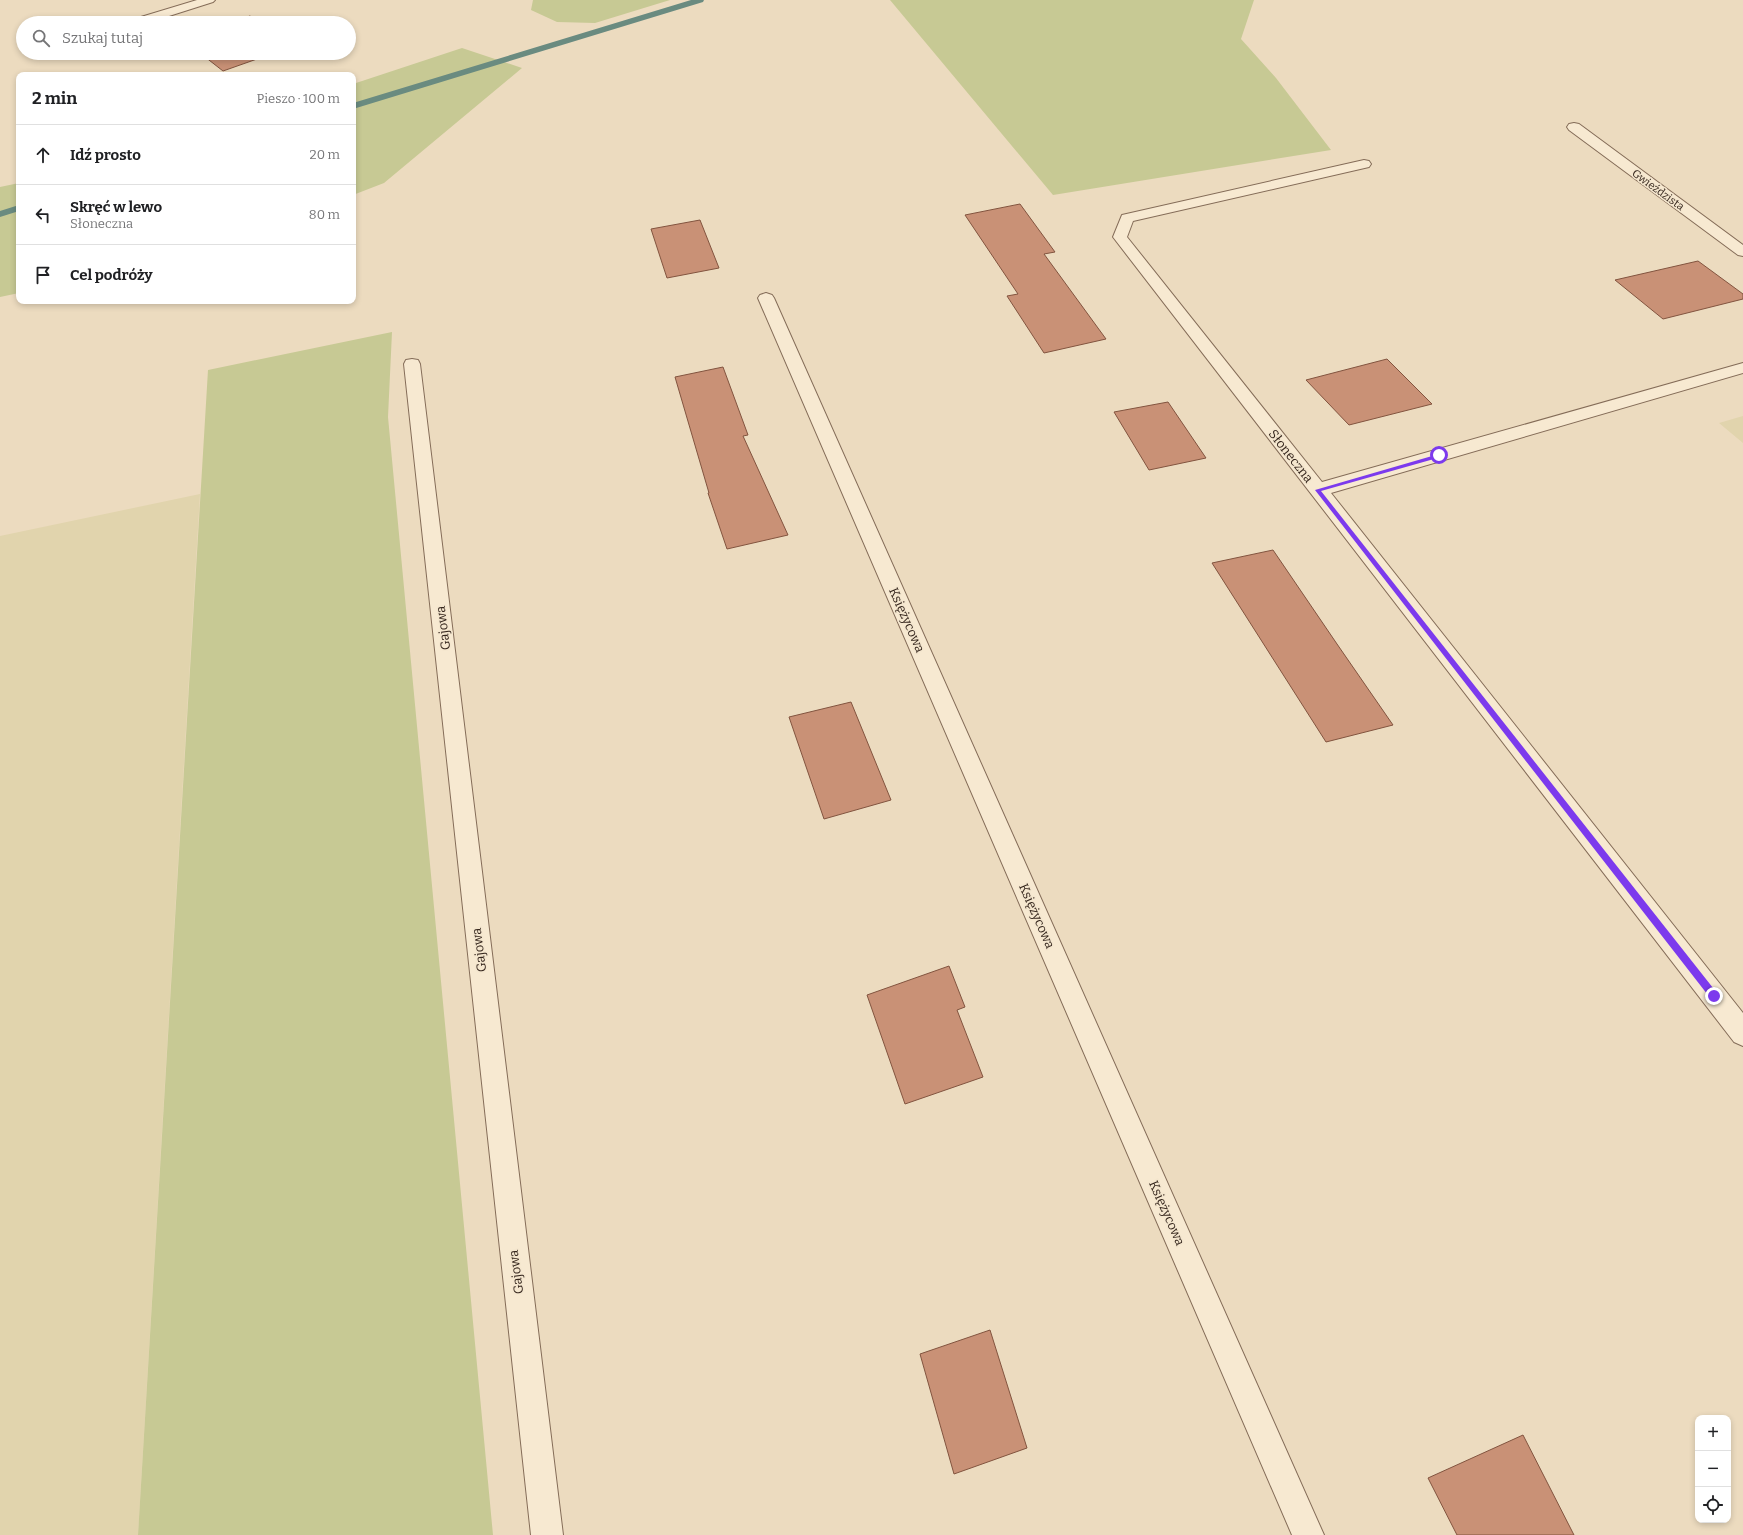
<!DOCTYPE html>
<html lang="pl">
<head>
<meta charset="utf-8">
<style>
  :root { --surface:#fff; --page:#f6f6f6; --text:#202124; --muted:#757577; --line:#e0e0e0 }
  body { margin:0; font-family:Bitter,serif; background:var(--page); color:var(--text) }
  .controls { position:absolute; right:12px; bottom:12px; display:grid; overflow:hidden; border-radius:8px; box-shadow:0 2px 6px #0003 }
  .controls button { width:36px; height:36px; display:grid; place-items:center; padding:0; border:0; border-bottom:1px solid var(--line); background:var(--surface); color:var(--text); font:20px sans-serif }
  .stop { position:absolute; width:12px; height:12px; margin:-9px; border:3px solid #7c3aed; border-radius:50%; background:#fff }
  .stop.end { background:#7c3aed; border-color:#fff; box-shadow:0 1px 4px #0008 }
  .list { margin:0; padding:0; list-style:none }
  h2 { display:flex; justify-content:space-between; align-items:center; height:52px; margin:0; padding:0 16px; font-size:17px }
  h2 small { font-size:13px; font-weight:400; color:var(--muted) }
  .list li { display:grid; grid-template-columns:26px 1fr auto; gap:12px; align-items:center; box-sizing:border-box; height:60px; padding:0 16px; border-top:1px solid var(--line) }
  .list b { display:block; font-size:15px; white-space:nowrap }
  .list p { margin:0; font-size:13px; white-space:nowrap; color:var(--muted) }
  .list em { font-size:13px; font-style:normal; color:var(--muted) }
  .icon { flex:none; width:22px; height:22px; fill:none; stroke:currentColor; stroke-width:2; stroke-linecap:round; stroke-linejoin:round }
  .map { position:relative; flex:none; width:1743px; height:1535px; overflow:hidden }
  .search { position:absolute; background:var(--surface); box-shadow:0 2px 6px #0003; left:16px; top:16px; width:340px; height:44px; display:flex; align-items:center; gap:10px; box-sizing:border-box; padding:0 14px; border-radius:22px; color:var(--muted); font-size:15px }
  .panel { position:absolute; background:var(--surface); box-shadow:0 2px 6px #0003; left:16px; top:72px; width:340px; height:232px; border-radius:8px }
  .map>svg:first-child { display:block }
  .farmland { fill:#e1d4ad }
  .green { fill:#c7c994 }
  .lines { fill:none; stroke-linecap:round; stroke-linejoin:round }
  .stream { fill:#6a8b80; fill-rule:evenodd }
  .building { fill:#c99176; stroke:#82543f }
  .minor-casing { stroke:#846c58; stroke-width:2 }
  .minor { fill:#f7e9d1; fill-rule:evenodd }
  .route { fill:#7c3aed }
  .labels { text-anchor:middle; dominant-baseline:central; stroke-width:3; stroke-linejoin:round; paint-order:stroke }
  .far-street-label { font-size:11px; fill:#34251c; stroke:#f4e6ce }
  .street-label { font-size:13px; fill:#34251c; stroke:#f4e6ce }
</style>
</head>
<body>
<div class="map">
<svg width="1743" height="1535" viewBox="0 0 1743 1535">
  <rect width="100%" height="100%" fill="#ecdbbf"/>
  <path class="farmland" d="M 1743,416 L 1743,443 L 1719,423 Z
    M 200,494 L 138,1535 L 0,1535 L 0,536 Z"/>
  <path class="green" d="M 533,0 L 670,0 L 595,23 L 557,22 L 531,10 Z
    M 890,0 L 1254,0 L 1241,39 L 1276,78 L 1331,150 L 1053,195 Z
    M 462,48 L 522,68 L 384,183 L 353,195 L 353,84 Z
    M 19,183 L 19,293 L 0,297 L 0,187 Z
    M 392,332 L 388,417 L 493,1535 L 138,1535 L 208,370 Z"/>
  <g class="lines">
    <path class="stream" d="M 691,0 L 704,0 L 703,2 L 353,109 L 353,103 Z
      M 19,205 L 19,211 L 0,217 L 0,211 Z"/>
  </g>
  <path class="building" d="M 250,16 L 260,23 L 228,23 Z
    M 200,53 L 274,53 L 223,71 Z
    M 1020,204 L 1055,252 L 1044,254 L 1106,339 L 1044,353 L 1007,296 L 1018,294 L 965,215 Z
    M 700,220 L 719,268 L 667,278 L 651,229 Z
    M 1698,261 L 1743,294 L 1743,299 L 1663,319 L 1615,280 Z
    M 1387,359 L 1432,404 L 1349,425 L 1306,380 Z
    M 723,367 L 748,435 L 743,436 L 788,535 L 727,549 L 708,493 L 709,493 L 675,377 Z
    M 1168,402 L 1206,458 L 1149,470 L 1114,412 Z
    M 1273,550 L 1337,644 L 1393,725 L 1326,742 L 1212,563 Z
    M 851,702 L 891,800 L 824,819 L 789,717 Z
    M 949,966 L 965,1007 L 957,1010 L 983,1077 L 905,1104 L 867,995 Z
    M 990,1330 L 1027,1448 L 954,1474 L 920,1354 Z
    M 1523,1435 L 1574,1535 L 1457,1535 L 1428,1478 Z"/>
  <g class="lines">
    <g class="minor-casing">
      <path id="minor" d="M 197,0 L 215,0 L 213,2 L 147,23 L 129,23 L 131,20 Z
        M 1574,123 L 1579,124 L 1743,245 L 1743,256 L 1738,255 L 1569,130 L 1567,127 L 1569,124 Z
        M 1364,160 L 1369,161 L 1371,164 L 1369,167 L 1133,221 L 1127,237 L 1322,482 L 1743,363 L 1743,373 L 1331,493 L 1743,1013 L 1743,1046 L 1734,1042 L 1113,237 L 1122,215 Z
        M 766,293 L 772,295 L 774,298 L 1324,1535 L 1292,1535 L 758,298 L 760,295 Z
        M 412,359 L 418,360 L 420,364 L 563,1535 L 531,1535 L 404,364 L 406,360 Z"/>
    </g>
    <use href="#minor" class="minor"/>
  </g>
  <path class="route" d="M 1439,454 L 1442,455 L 1441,457 L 1321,491 L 1717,993 L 1717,999 L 1711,999 L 1315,490 Z"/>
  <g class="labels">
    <g class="far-street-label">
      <text transform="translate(1658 190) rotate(36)">Gwieździsta</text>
    </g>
    <g class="street-label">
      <text transform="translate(1291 456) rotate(52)">Słoneczna</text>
      <text transform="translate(907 620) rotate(66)">Księżycowa</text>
      <text transform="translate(443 628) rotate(-97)">Gajowa</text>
      <text transform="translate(1037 916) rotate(66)">Księżycowa</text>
      <text transform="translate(479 950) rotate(-97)">Gajowa</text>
      <text transform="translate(1167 1213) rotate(66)">Księżycowa</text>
      <text transform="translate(516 1272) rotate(-97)">Gajowa</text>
    </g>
  </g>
</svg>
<div class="controls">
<button>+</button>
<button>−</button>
<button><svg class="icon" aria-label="locate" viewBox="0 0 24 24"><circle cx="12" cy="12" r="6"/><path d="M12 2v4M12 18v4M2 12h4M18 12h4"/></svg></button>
</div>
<div class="stop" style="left:1439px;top:455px"></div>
<div class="stop end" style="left:1714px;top:996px"></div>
<div class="search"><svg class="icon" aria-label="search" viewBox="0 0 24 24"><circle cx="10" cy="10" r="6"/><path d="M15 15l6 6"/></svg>Szukaj tutaj</div>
<section class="panel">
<h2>2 min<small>Pieszo · 100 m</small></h2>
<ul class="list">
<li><svg class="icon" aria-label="ahead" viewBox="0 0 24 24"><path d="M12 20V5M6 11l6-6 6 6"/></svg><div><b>Idź prosto</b></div><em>20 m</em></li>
<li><svg class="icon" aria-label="left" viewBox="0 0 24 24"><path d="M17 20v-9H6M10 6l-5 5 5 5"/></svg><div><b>Skręć w lewo</b><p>Słoneczna</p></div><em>80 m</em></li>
<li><svg class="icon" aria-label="arrive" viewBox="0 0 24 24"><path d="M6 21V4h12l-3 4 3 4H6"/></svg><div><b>Cel podróży</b></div></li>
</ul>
</section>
</div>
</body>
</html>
